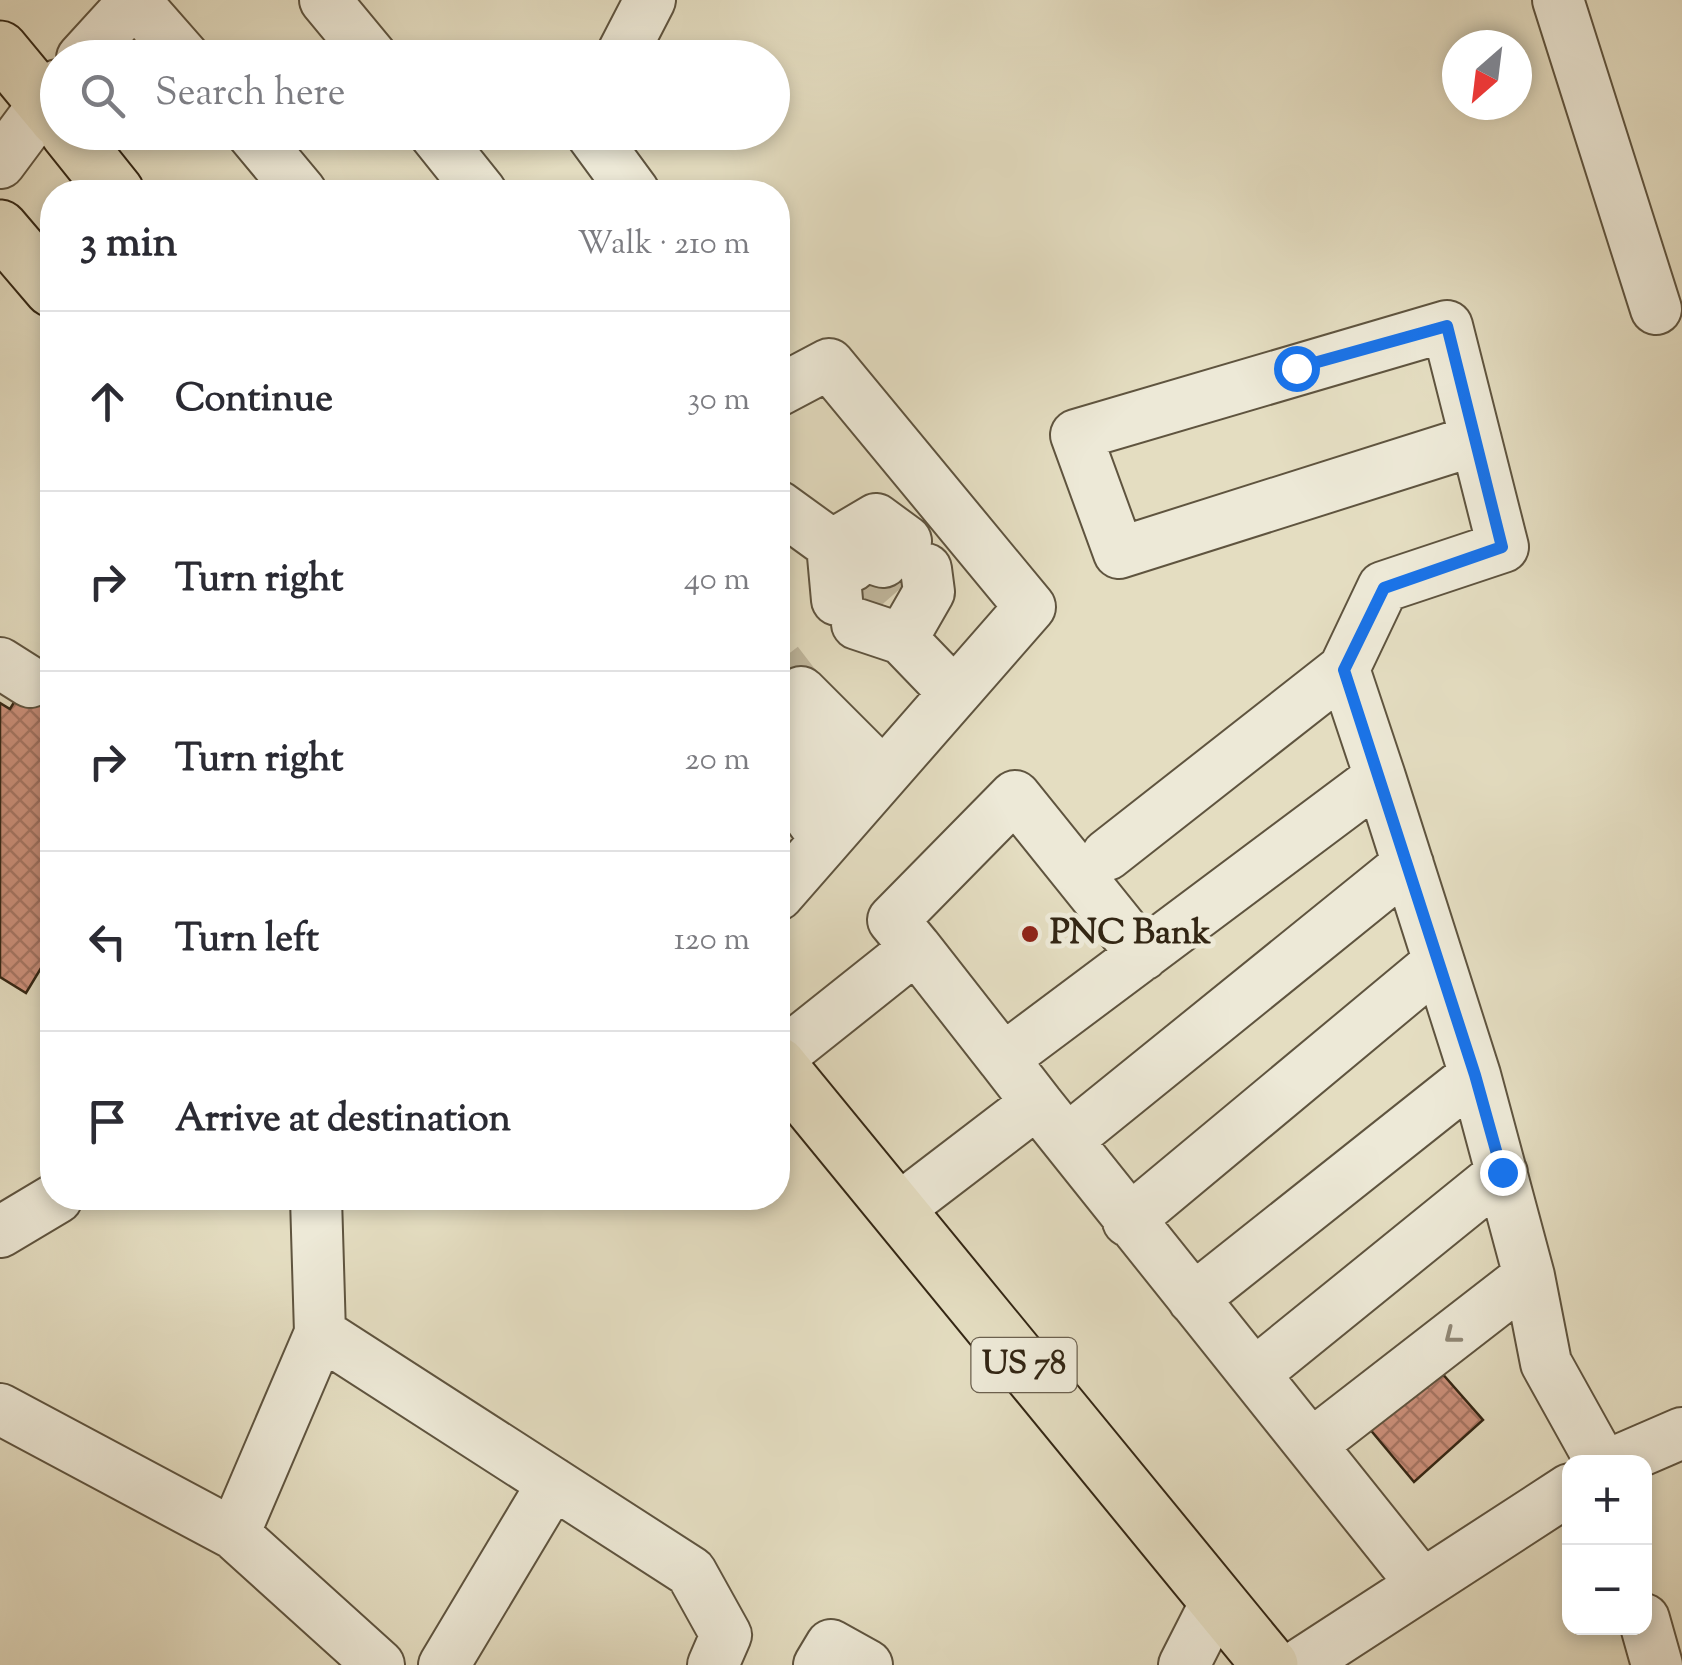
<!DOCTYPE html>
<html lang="en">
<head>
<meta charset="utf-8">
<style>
  :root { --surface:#fff; --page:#f2f2f3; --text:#2b2b33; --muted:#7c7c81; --line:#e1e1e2 }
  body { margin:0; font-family:"Sorts Mill Goudy",serif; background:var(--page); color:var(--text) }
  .controls { position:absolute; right:30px; bottom:30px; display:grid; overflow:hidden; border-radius:20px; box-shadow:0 5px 15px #0003 }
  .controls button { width:90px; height:90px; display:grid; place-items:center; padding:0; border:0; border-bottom:2px solid var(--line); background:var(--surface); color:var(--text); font:50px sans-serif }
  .compass { position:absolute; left:1442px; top:30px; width:90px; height:90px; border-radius:50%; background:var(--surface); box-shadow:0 5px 15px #0003; rotate:208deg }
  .stop { position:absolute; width:30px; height:30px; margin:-22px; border:8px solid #1a73e8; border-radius:50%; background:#fff }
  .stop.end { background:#1a73e8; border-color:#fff; box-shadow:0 2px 10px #0008 }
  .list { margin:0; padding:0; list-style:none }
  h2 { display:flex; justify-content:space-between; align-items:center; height:130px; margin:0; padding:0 40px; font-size:42px }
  h2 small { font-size:32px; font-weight:400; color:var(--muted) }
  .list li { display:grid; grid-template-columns:65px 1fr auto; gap:30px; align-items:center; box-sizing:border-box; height:180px; padding:0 40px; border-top:2px solid var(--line) }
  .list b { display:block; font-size:38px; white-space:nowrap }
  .list em { font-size:32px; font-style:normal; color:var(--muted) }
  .icon { flex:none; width:55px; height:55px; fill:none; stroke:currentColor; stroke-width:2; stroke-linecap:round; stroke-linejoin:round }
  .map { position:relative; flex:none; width:1682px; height:1665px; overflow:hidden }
  .search { position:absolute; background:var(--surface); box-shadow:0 5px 15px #0003; left:40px; top:40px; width:750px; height:110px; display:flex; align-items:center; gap:25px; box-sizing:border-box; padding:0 35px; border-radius:55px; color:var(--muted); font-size:38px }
  .panel { position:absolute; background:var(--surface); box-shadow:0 5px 15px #0003; left:40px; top:180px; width:750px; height:1030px; border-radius:40px }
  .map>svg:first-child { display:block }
  .building { fill:url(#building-cross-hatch); stroke:#332614; stroke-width:2.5 }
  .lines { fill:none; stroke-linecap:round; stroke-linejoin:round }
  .minor-tunnel { stroke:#c1b89e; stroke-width:50; stroke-dasharray:50 25; stroke-linecap:butt }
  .minor-casing { stroke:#5f543f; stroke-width:54 }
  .major-casing { stroke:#332614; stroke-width:59 }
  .minor { stroke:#ede9d7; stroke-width:50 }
  .major { stroke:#e4ddc1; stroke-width:55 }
  .oneway { stroke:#908876 }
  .route { stroke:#1a73e8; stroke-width:12 }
  .poi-dot { fill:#8f2418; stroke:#ede9d7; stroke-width:4 }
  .labels { text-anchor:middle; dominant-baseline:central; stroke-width:10; stroke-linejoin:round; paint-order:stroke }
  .shield { fill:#ede9d7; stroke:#6b604e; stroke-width:2.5 }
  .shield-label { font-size:32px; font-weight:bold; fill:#332614 }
  .poi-label { font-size:35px; font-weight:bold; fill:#332614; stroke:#ede9d7; text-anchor:start }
</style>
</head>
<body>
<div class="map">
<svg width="1682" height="1665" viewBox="0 0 1682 1665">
  <defs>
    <pattern id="building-cross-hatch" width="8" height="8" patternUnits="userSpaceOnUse" patternTransform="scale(2.5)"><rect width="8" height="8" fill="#cd917c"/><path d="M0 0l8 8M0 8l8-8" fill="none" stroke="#a77664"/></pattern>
  </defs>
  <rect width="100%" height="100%" fill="#e4ddc1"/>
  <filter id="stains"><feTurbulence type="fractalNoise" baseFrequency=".002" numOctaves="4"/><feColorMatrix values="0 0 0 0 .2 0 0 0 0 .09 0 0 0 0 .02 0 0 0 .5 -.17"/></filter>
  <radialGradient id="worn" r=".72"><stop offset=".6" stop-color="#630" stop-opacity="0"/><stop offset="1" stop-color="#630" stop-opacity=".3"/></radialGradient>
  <path class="building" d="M 52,669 L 52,950 L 26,993 L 0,977 L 0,703 L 10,709 L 19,694 Z
    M 1433,1363 L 1483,1420 L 1414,1482 L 1363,1421 Z"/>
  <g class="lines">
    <path class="minor-tunnel" d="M 864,578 L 885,602
      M 778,662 L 801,692"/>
    <g class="minor-casing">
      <path id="minor" d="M 134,0 L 185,58
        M 325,0 L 373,58
        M 1558,0 L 1656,309
        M 82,58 L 135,0
        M 620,58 L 650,0
        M 251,132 L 301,192
        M 433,132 L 481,192
        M 590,132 L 634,192
        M 0,163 L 58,85
        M 778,391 L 829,364 L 1030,607 L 778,895
        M 778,506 L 832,545
        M 883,562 L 832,545 L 876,519 L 906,541
        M 837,600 L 832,545 L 852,566
        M 857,624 L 902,639 L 954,693
        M 902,639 L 929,592 L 926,569
        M 0,663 L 30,682
        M 1344,669 L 1383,587 L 1503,547 L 1447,326 L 1076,435 L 1119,553 L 1476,440
        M 801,692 L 883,774
        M 794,729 L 852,809
        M 778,773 L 826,840
        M 1107,855 L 1344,669 L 1380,777
        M 916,948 L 1003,1059
        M 778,1058 L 916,948 L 893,920 L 1015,796 L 1143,955
        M 1037,1103 L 1421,1583
        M 1067,1140 L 1408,864
        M 897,1210 L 1037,1103 L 1003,1059 L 1380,777 L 1475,1075 L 1529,1276 L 1546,1363 L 1601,1462
        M 1128,1221 L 1439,962
        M 0,1232 L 57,1198
        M 1193,1299 L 1475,1075
        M 320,1333 L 691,1572 L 726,1635 L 713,1665
        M 1254,1374 L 1502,1173
        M 0,1409 L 234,1534 L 320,1333 L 316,1198
        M 1311,1445 L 1529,1276
        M 1615,1462 L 1682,1433
        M 234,1534 L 379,1665
        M 1644,1619 L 1657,1665
        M 444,1665 L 553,1483
        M 819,1665 L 831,1645 L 867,1665
        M 1184,1665 L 1217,1600
        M 1299,1665 L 1570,1489"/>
    </g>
    <g class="major-casing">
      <path id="major" d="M 0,49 L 58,119
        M 68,132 L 116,192
        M 0,228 L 52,289
        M 778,1065 L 1270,1665"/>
    </g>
    <use href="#minor" class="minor"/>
    <use href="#major" class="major"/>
  </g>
  <defs><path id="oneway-chevron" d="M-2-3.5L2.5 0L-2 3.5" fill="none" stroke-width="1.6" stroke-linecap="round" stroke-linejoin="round" transform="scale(2.5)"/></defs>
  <use class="oneway" href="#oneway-chevron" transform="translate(1452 1336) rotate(142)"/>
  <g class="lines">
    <path class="route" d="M 1296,368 L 1447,326 L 1502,547 L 1384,588 L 1344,670 L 1475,1075 L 1502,1172"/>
  </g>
  <circle class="poi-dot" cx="1030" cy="934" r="10"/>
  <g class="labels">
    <rect class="shield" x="971.5" y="1338" width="105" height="54" rx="8"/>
    <g class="shield-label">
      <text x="1024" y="1365">US 78</text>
    </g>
    <g class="poi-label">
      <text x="1050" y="934">PNC Bank</text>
    </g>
  </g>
  <rect width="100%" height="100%" filter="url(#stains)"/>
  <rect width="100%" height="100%" fill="url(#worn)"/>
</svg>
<div class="controls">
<button>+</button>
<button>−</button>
</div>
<svg class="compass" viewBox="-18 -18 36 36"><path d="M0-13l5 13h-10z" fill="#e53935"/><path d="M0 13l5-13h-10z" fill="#7c7c81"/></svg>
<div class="stop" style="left:1296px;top:368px"></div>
<div class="stop end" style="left:1502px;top:1172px"></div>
<div class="search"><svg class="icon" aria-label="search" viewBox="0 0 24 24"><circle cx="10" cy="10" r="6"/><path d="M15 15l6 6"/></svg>Search here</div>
<section class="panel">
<h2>3 min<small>Walk · 210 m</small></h2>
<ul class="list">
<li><svg class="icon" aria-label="ahead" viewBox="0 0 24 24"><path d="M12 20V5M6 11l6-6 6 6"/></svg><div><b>Continue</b></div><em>30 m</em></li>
<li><svg class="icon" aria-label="right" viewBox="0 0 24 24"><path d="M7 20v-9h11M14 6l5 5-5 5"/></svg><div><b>Turn right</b></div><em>40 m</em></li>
<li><svg class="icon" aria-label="right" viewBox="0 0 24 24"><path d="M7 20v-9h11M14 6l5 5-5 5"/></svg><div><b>Turn right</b></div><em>20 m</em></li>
<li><svg class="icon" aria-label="left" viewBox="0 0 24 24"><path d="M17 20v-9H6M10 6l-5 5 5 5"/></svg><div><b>Turn left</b></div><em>120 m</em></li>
<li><svg class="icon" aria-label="arrive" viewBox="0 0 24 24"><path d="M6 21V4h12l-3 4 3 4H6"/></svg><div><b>Arrive at destination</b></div></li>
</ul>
</section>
</div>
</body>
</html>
